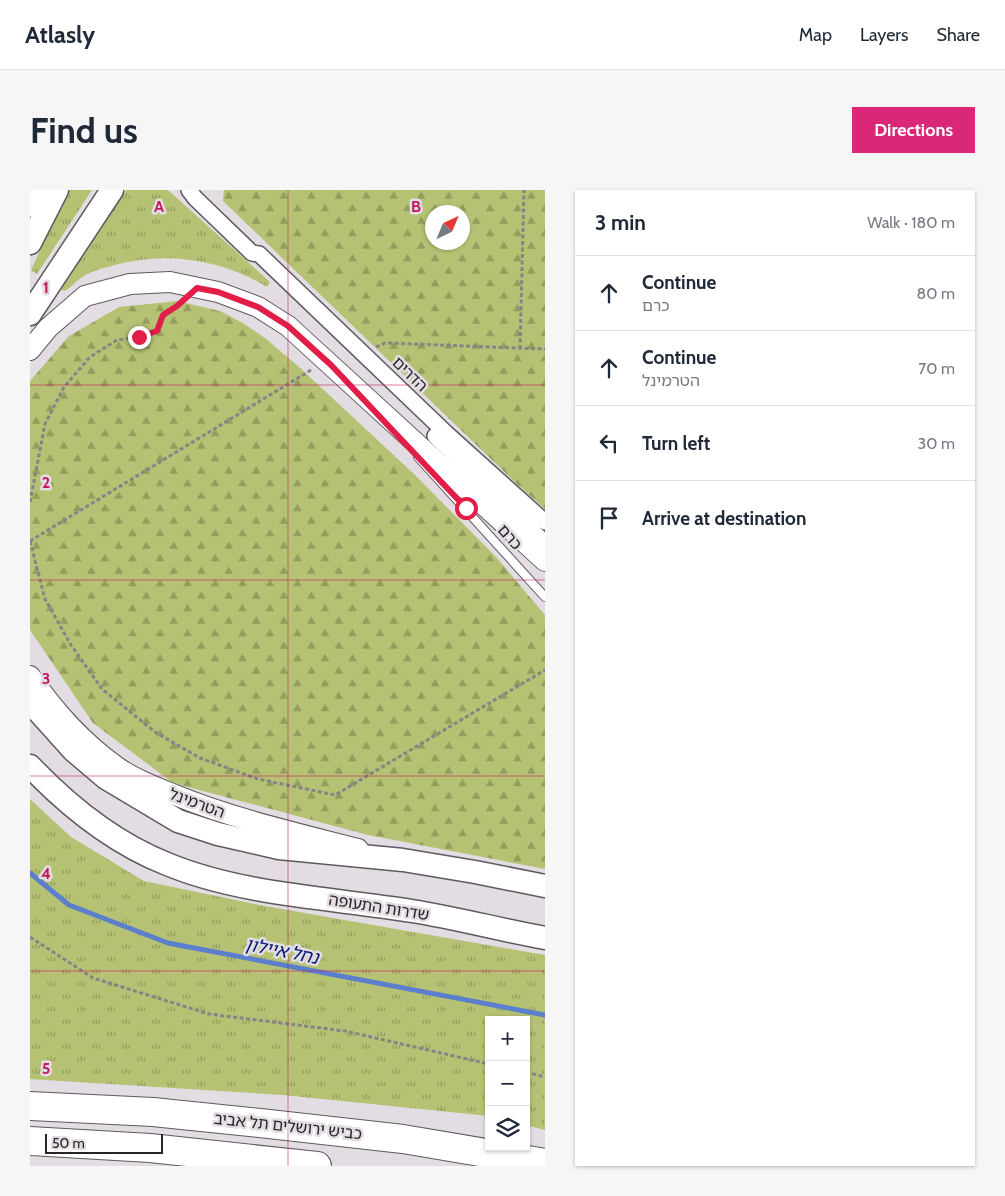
<!DOCTYPE html>
<html lang="en">
<head>
<meta charset="utf-8">
<style>
  :root { --surface:#fff; --page:#f6f6f7; --text:#1f2937; --muted:#747a83; --line:#e0e1e3; --accent:#db2777 }
  body { margin:0; font-family:Cabin,"Noto Sans Hebrew",sans-serif; background:var(--page); color:var(--text) }
  .controls { position:absolute; right:15px; bottom:15px; display:grid; overflow:hidden; border-radius:0px; box-shadow:0 1px 4px #0004 }
  .controls button { width:45px; height:45px; display:grid; place-items:center; padding:0; border:0; border-bottom:1px solid var(--line); background:var(--surface); color:var(--text); font:25px sans-serif }
  .compass { position:absolute; left:395px; top:15px; width:45px; height:45px; border-radius:50%; background:var(--surface); box-shadow:0 1px 4px #0004; rotate:44deg }
  .scale { position:absolute; left:15px; bottom:12px; width:118px; box-sizing:border-box; padding-left:5px; border:2px solid #262426; border-top:0; font-size:14px; line-height:18px; white-space:nowrap; color:#262426; -webkit-text-stroke:4px #e3dce3; paint-order:stroke }
  .stop { position:absolute; width:15px; height:15px; margin:-11px; border:4px solid #e11d48; border-radius:50%; background:#fff }
  .stop.end { background:#e11d48; border-color:#fff; box-shadow:0 1px 5px #0008 }
  .list { margin:0; padding:0; list-style:none }
  h2 { display:flex; justify-content:space-between; align-items:center; height:65px; margin:0; padding:0 20px; font-size:21px }
  h2 small { font-size:16px; font-weight:400; color:var(--muted) }
  .list li { display:grid; grid-template-columns:32px 1fr auto; gap:15px; align-items:center; box-sizing:border-box; height:75px; padding:0 20px; border-top:1px solid var(--line) }
  .list b { display:block; font-size:19px; white-space:nowrap }
  .list p { margin:0; font-size:16px; white-space:nowrap; color:var(--muted) }
  .list em { font-size:16px; font-style:normal; color:var(--muted) }
  .icon { flex:none; width:28px; height:28px; fill:none; stroke:currentColor; stroke-width:2; stroke-linecap:round; stroke-linejoin:round }
  .map { position:relative; flex:none; width:515px; height:976px; overflow:hidden; border-radius:0px }
  header { display:flex; align-items:center; gap:30px; box-sizing:border-box; height:70px; padding:0 25px; background:var(--surface); border-bottom:1px solid var(--line) }
  header strong { font-size:24px }
  nav { display:flex; gap:28px; margin-inline-start:auto; font-size:18px }
  .intro { display:flex; align-items:center; justify-content:space-between; box-sizing:border-box; height:120px; padding:0 30px }
  h1 { margin:0; font-size:35px }
  .button { padding:12px 22px; border-radius:0px; background:var(--accent); color:#fff; font-size:18px; font-weight:700 }
  main { display:flex; gap:30px; padding:0 30px }
  aside { flex:1; background:var(--surface); border-radius:0px; box-shadow:0 1px 4px #0004 }
  .map>svg:first-child { display:block }
  .grass { fill:url(#grass-tufts) }
  .forest { fill:url(#forest-firs); fill-rule:evenodd }
  .lines { fill:none; stroke-linecap:round; stroke-linejoin:round }
  .stream { stroke:#5b7fcc; stroke-width:5 }
  .service-casing { stroke:#5f595f; stroke-width:10 }
  .minor-casing { stroke:#5f595f; stroke-width:18 }
  .tertiary-casing { stroke:#5f595f; stroke-width:22 }
  .secondary-casing { stroke:#5f595f; stroke-width:25 }
  .motorway-casing { stroke:#5f595f; stroke-width:30 }
  .path { stroke:#878387; stroke-width:3; stroke-dasharray:4 2.5; stroke-linecap:butt }
  .service { stroke:#fff; stroke-width:8 }
  .minor { stroke:#fff; stroke-width:15 }
  .tertiary { stroke:#fff; stroke-width:20 }
  .secondary { stroke:#fff; stroke-width:22 }
  .motorway { stroke:#fff; stroke-width:28 }
  .route { stroke:#e11d48; stroke-width:6 }
  .grid { fill:none; stroke:#c2185b; stroke-width:1; stroke-opacity:0.55 }
  .labels { text-anchor:middle; dominant-baseline:central; stroke-width:5; stroke-linejoin:round; paint-order:stroke }
  .street-label { font-size:16px; fill:#262426; stroke:#e3dce3 }
  .water-label { font-size:18px; font-style:italic; fill:#011974; stroke:#e3dce3 }
  .grid-label { font-size:16px; text-anchor:middle; font-weight:bold; fill:#c2185b; stroke:#e3dce3; stroke-width:5; stroke-linejoin:round; paint-order:stroke }
</style>
</head>
<body>
<header>
<strong>Atlasly</strong>
<nav><a>Map</a><a>Layers</a><a>Share</a></nav>
</header>
<div class="intro"><h1>Find us</h1><a class="button">Directions</a></div>
<main>
<div class="map">
<svg width="515" height="976" viewBox="0 0 515 976">
  <defs>
    <pattern id="grass-tufts" width="24" height="20" patternUnits="userSpaceOnUse" patternTransform="scale(1.25)"><rect width="24" height="20" fill="#b6c273"/><path d="M3 7l-1-3M5 7V3M7 7l1-3M15 17l-1-3M17 17v-4M19 17l1-3" fill="none" stroke="#949d5e"/></pattern>
    <pattern id="forest-firs" width="22" height="20" patternUnits="userSpaceOnUse" patternTransform="scale(1.25)"><rect width="22" height="20" fill="#b6c273"/><path d="M5 1l3.5 6h-7zM16 11l3.5 6h-7z" fill="#949d5e"/></pattern>
  </defs>
  <rect width="100%" height="100%" fill="#e3dce3"/>
  <path class="grass" d="M 38,0 L 62,0 L 7,84 L 1,80 Z
    M 96,0 L 138,0 L 240,92 L 237,97 C 191,69 136,61 85,75 C 74,78 61,81 52,87 C 45,92 41,98 34,101 L 29,98 Z
    M 0,609 L 41,647 L 114,691 L 235,716 L 515,765 L 515,940 L 496,935 L 496,830 L 459,830 L 459,926 L 253,905 L 0,889 Z"/>
  <path class="forest" d="M 194,0 L 515,0 L 515,319 L 490,297 L 193,11 ZM 402,22 L 432,22 L 432,52 L 402,52 Z
    M 147,111 L 190,121 L 213,133 L 235,148 L 268,176 L 384,284 L 466,367 L 515,425 L 515,679 L 338,645 L 143,593 L 63,533 L 0,440 L 0,191 L 39,146 L 89,117 Z"/>
  <g class="lines">
    <path class="stream" d="M 0,683 L 39,715 L 138,753 L 515,825"/>
    <g class="service-casing">
      <path id="service" d="M 388,267 L 515,407"/>
    </g>
    <g class="minor-casing">
      <path id="minor" d="M 159,0 L 165,8 L 222,63 L 229,64 L 416,243 L 515,332
        M 0,19 L 8,0
        M 405,246 L 515,353"/>
    </g>
    <g class="tertiary-casing">
      <path id="tertiary" d="M 0,160 L 18,138 L 55,106 L 100,94 L 140,92 L 188,102 L 228,117 L 258,136 L 515,371
        M 0,486 C 25,522 51,551 87,577 C 104,589 125,597 145,605 C 204,629 266,643 328,659"/>
    </g>
    <g class="secondary-casing">
      <path id="secondary" d="M 0,53 L 27,0
        M 0,124 L 82,0
        M 0,512 L 43,560 L 76,588 L 148,631 L 188,644 L 249,658 L 373,670 L 445,682 L 515,696
        M 0,576 C 39,617 84,653 137,674 C 212,705 302,708 382,721 C 426,728 471,740 515,748"/>
    </g>
    <g class="motorway-casing">
      <path id="motorway" d="M 0,916 L 123,922 L 239,934 L 373,949 L 515,973
        M 0,951 L 120,958 L 287,976"/>
    </g>
    <path class="path" d="M 346,157 L 355,153 L 515,159
      M 490,159 L 494,0
      M 0,312 L 15,234 L 34,197 L 60,167 L 87,150 L 109,147 L 127,141 L 133,125 L 153,111
      M 0,351 L 15,409 L 41,455 L 72,499 L 125,542 L 170,568 L 228,589 L 305,605 L 515,480
      M 0,351 L 281,180
      M 0,747 L 63,788 L 179,824 L 315,841 L 459,874
      M 496,882 L 515,887"/>
    <use href="#service" class="service"/>
    <use href="#minor" class="minor"/>
    <use href="#tertiary" class="tertiary"/>
    <use href="#secondary" class="secondary"/>
    <use href="#motorway" class="motorway"/>
  </g>
  <g class="lines">
    <path class="route" d="M 109,147 L 127,141 L 133,125 L 147,116 L 167,98 L 188,102 L 228,117 L 258,136 L 301,175 L 436,318"/>
  </g>
  <path class="grid" d="M 258,0 L 258,976M 0,195 L 515,195M 0,390 L 515,390M 0,586 L 515,586M 0,781 L 515,781"/>
  <g class="labels">
    <g class="street-label">
      <text transform="translate(380 184) rotate(44)">הדרים</text>
      <text transform="translate(480 347) rotate(48)">כרם</text>
      <text transform="translate(167 613) rotate(20)">הטרמינל</text>
      <text transform="translate(349 717) rotate(9)">שדרות התעופה</text>
      <text transform="translate(258 936) rotate(6)">כביש ירושלים תל אביב</text>
    </g>
    <g class="water-label">
      <text transform="translate(252 761) rotate(11)">נחל איילון</text>
    </g>
  </g>
  <g class="grid-label">
    <text x="129" y="22">A</text>
    <text x="386" y="22">B</text>
    <text x="16" y="103">1</text>
    <text x="16" y="298">2</text>
    <text x="16" y="494">3</text>
    <text x="16" y="689">4</text>
    <text x="16" y="884">5</text>
  </g>
</svg>
<div class="controls">
<button>+</button>
<button>−</button>
<button><svg class="icon" aria-label="layers" viewBox="0 0 24 24"><path d="M12 4l9 5-9 5-9-5zM3 14l9 5 9-5"/></svg></button>
</div>
<svg class="compass" viewBox="-18 -18 36 36"><path d="M0-13l5 13h-10z" fill="#e53935"/><path d="M0 13l5-13h-10z" fill="#747a83"/></svg>
<div class="scale">50 m</div>
<div class="stop" style="left:436px;top:318px"></div>
<div class="stop end" style="left:109px;top:147px"></div>
</div>
<aside>
<h2>3 min<small>Walk · 180 m</small></h2>
<ul class="list">
<li><svg class="icon" aria-label="ahead" viewBox="0 0 24 24"><path d="M12 20V5M6 11l6-6 6 6"/></svg><div><b>Continue</b><p>כרם</p></div><em>80 m</em></li>
<li><svg class="icon" aria-label="ahead" viewBox="0 0 24 24"><path d="M12 20V5M6 11l6-6 6 6"/></svg><div><b>Continue</b><p>הטרמינל</p></div><em>70 m</em></li>
<li><svg class="icon" aria-label="left" viewBox="0 0 24 24"><path d="M17 20v-9H6M10 6l-5 5 5 5"/></svg><div><b>Turn left</b></div><em>30 m</em></li>
<li><svg class="icon" aria-label="arrive" viewBox="0 0 24 24"><path d="M6 21V4h12l-3 4 3 4H6"/></svg><div><b>Arrive at destination</b></div></li>
</ul>
</aside>
</main>
</body>
</html>
